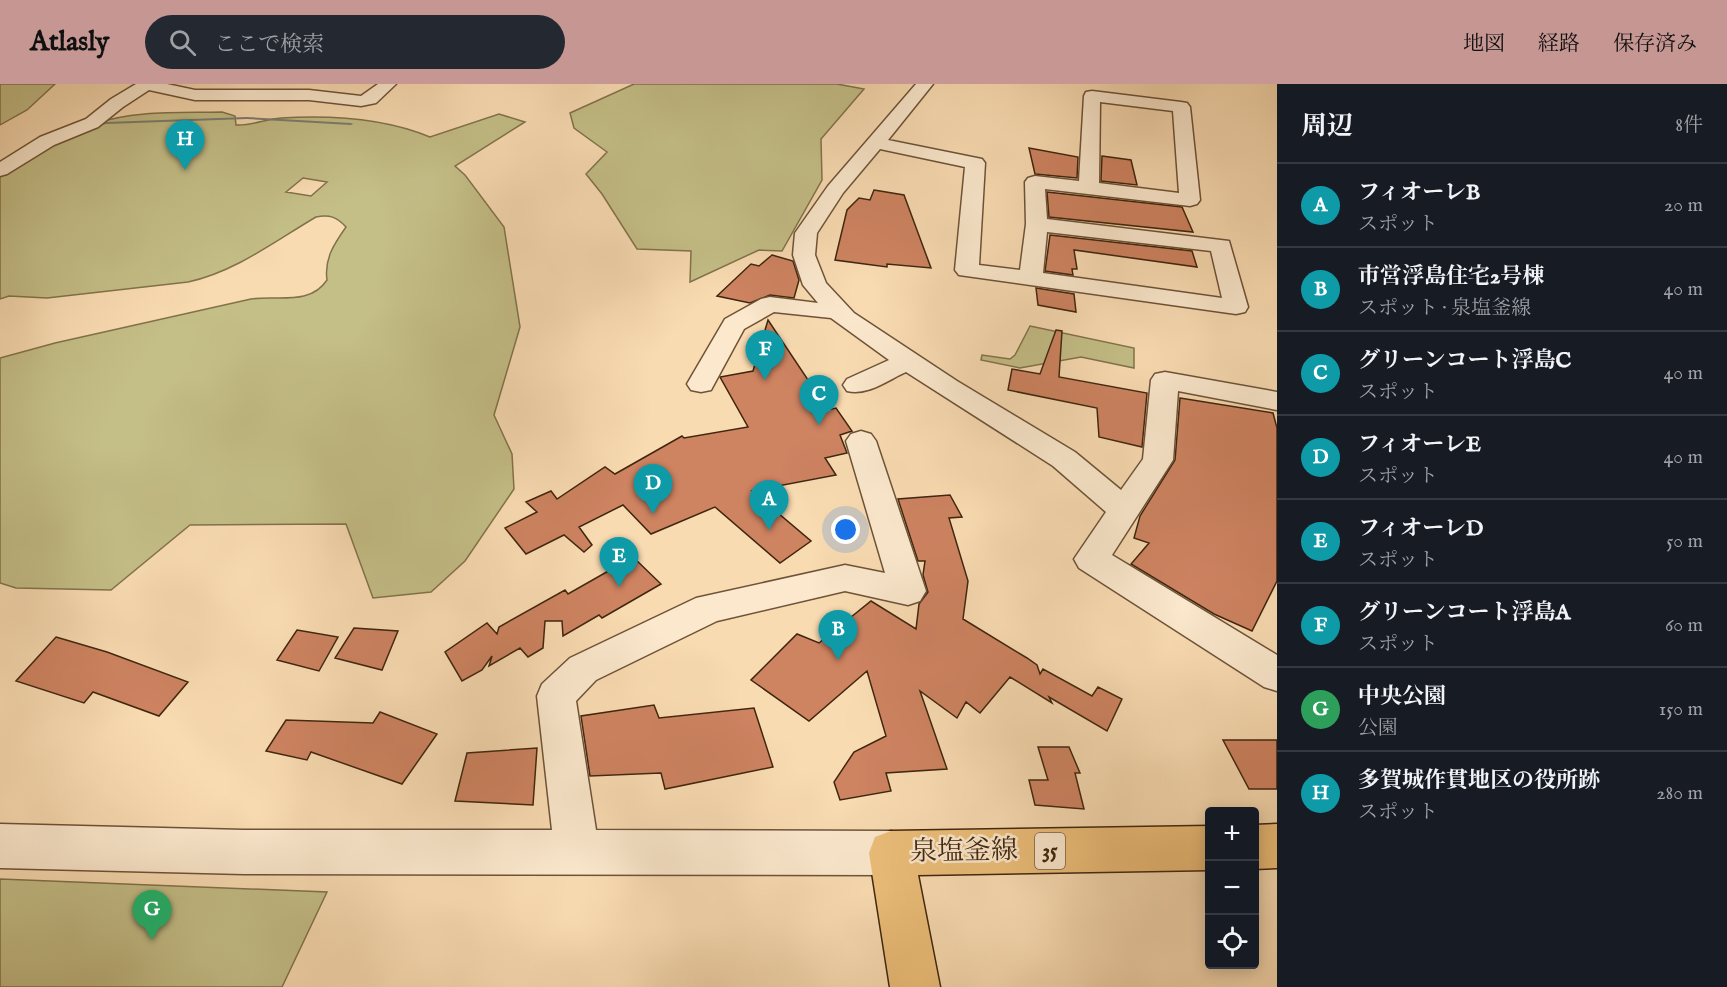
<!DOCTYPE html>
<html lang="ja">
<head>
<meta charset="utf-8">
<style>
  :root { --surface:#171b24; --page:#242831; --text:#f1f3f6; --muted:#9ea1a6; --line:#363941; --accent:#c59692 }
  body { margin:0; font-family:"IM FELL English","Noto Serif JP",serif; background:var(--page); color:var(--text) }
  .controls { position:absolute; right:18px; bottom:18px; display:grid; overflow:hidden; border-radius:6px; box-shadow:0 3px 15px #0003 }
  .controls button { width:54px; height:54px; display:grid; place-items:center; padding:0; border:0; border-bottom:2px solid var(--line); background:var(--surface); color:var(--text); font:30px sans-serif }
  .you { position:absolute; left:846px; top:446px; width:21px; height:21px; margin:-15px; border:4px solid #fff; border-radius:50%; background:#1a73e8; box-shadow:0 0 0 9px #1a73e833 }
  .badge { display:grid; place-items:center; width:39px; height:39px; border-radius:50%; background:var(--accent); color:#fff; font-size:20px; font-weight:700 }
  .pin { position:absolute; translate:-50% -50px; filter:drop-shadow(0 2px 3px #0008) }
  .pin::after { content:''; position:absolute; top:32px; width:21px; height:18px; background:inherit; clip-path:polygon(0 0,100% 0,50% 100%) }
  .list { margin:0; padding:0; list-style:none }
  h2 { display:flex; justify-content:space-between; align-items:center; height:78px; margin:0; padding:0 24px; font-size:26px }
  h2 small { font-size:20px; font-weight:400; color:var(--muted) }
  .list li { display:grid; grid-template-columns:39px 1fr auto; gap:18px; align-items:center; box-sizing:border-box; height:84px; padding:0 24px; border-top:2px solid var(--line) }
  .list b { display:block; font-size:22px; white-space:nowrap }
  .list p { margin:0; font-size:20px; white-space:nowrap; color:var(--muted) }
  .list em { font-size:20px; font-style:normal; color:var(--muted) }
  .icon { flex:none; width:33px; height:33px; fill:none; stroke:currentColor; stroke-width:2; stroke-linecap:round; stroke-linejoin:round }
  .map { position:relative; flex:none; width:1277px; height:903px; overflow:hidden }
  header { display:flex; align-items:center; gap:36px; box-sizing:border-box; height:84px; padding:0 30px; background:var(--accent); color:#111 }
  header strong { font-size:28px }
  nav { display:flex; gap:33px; margin-inline-start:auto; font-size:21px }
  .search { width:420px; height:54px; background:var(--page); display:flex; align-items:center; gap:15px; box-sizing:border-box; padding:0 21px; border-radius:33px; color:var(--muted); font-size:22px }
  main { display:flex }
  aside { flex:1; background:var(--surface) }
  .map>svg:first-child { display:block }
  .green { fill:#c4be87; stroke:#82724b; stroke-width:1.5; fill-rule:evenodd }
  .lines { fill:none; stroke-linecap:round; stroke-linejoin:round }
  .stream { fill:#7a7e73; fill-rule:evenodd }
  .building { fill:#ce8361; stroke:#3f260f; stroke-width:1.5 }
  .minor-casing { stroke:#6e5338; stroke-width:3 }
  .major-casing { stroke:#3f260f; stroke-width:3 }
  .minor { fill:#fbe8cd; fill-rule:evenodd }
  .major { fill:#ecbe79; fill-rule:evenodd }
  .labels { text-anchor:middle; dominant-baseline:central; stroke-width:5; stroke-linejoin:round; paint-order:stroke }
  .shield { fill:#fbe8cd; stroke:#776048; stroke-width:1.5 }
  .shield-label { font-size:21px; font-weight:bold; fill:#3f260f }
  .near-street-label { font-size:27px; fill:#3f260f; stroke:#fbe8cd }
</style>
</head>
<body>
<header>
<strong>Atlasly</strong>
<div class="search"><svg class="icon" aria-label="search" viewBox="0 0 24 24"><circle cx="10" cy="10" r="6"/><path d="M15 15l6 6"/></svg>ここで検索</div>
<nav><a>地図</a><a>経路</a><a>保存済み</a></nav>
</header>
<main>
<div class="map">
<svg width="1277" height="903" viewBox="0 0 1277 903">
  <rect width="100%" height="100%" fill="#f9dbb2"/>
  <filter id="stains"><feTurbulence type="fractalNoise" baseFrequency=".00333" numOctaves="4"/><feColorMatrix values="0 0 0 0 .2 0 0 0 0 .09 0 0 0 0 .02 0 0 0 .5 -.17"/></filter>
  <radialGradient id="worn" r=".72"><stop offset=".6" stop-color="#630" stop-opacity="0"/><stop offset="1" stop-color="#630" stop-opacity=".3"/></radialGradient>
  <path class="green" d="M 0,0 L 55,0 L 27,26 L 0,41 Z
    M 634,0 L 837,0 L 864,5 L 821,55 L 822,96 L 782,167 L 759,166 L 690,198 L 691,167 L 637,165 L 602,110 L 586,90 L 607,68 L 574,44 L 570,29 Z
    M 222,28 L 235,32 L 236,41 C 252,42 265,35 281,34 C 331,31 384,34 430,53 L 499,30 L 525,38 L 455,82 L 465,91 L 504,143 L 520,243 L 494,331 L 512,370 L 514,405 L 465,477 L 431,508 L 373,514 L 346,440 L 190,441 L 111,506 L 16,504 L 0,499 L 0,274 L 55,259 L 251,215 C 277,211 310,222 327,196 C 324,175 334,160 346,143 C 337,133 329,130 316,133 C 275,157 235,188 188,198 L 47,214 L 9,212 L 0,215 L 0,88 C 30,72 63,51 94,40 C 134,26 180,29 222,28 ZM 303,94 L 327,98 L 311,112 L 286,108 Z
    M 1030,242 L 1134,264 L 1134,284 L 1081,273 L 1020,284 L 981,276 L 982,271 L 1010,275 L 1015,271 Z
    M 0,795 L 327,808 L 282,903 L 0,903 Z"/>
  <g class="lines">
    <path class="stream" d="M 247,33 L 351,39 L 353,40 L 351,41 L 247,35 L 106,40 L 91,44 L 89,43 L 106,38 Z"/>
  </g>
  <path class="building" d="M 1029,64 L 1078,73 L 1077,94 L 1035,90 Z
    M 1102,72 L 1131,76 L 1137,101 L 1101,97 Z
    M 874,106 L 904,111 L 931,184 L 887,180 L 887,183 L 835,176 L 847,126 L 859,114 L 870,116 Z
    M 1047,108 L 1182,123 L 1193,148 L 1049,133 Z
    M 1050,151 L 1192,167 L 1197,183 L 1074,166 L 1077,185 L 1072,185 L 1073,191 L 1045,187 Z
    M 772,171 L 793,177 L 799,196 L 794,214 L 770,211 L 750,219 L 717,212 L 751,180 L 759,182 Z
    M 1036,204 L 1074,210 L 1076,228 L 1038,221 Z
    M 768,236 L 828,326 L 836,324 L 852,347 L 840,351 L 847,369 L 825,374 L 836,391 L 752,407 L 811,457 L 780,479 L 715,423 L 651,450 L 623,421 L 579,443 L 592,461 L 584,468 L 564,451 L 526,470 L 505,444 L 537,428 L 526,418 L 551,407 L 557,415 L 605,383 L 615,390 L 682,352 L 684,354 L 748,343 L 720,293 L 753,287 Z
    M 1056,246 L 1062,247 L 1059,293 L 1147,309 L 1142,363 L 1099,353 L 1097,324 L 1008,306 L 1012,285 L 1040,290 Z
    M 1180,314 L 1273,329 L 1277,344 L 1277,497 L 1252,547 L 1214,530 L 1131,480 L 1149,459 L 1134,454 L 1140,432 L 1175,376 Z
    M 950,411 L 962,433 L 949,434 L 968,497 L 963,535 L 1027,574 L 1037,581 L 1040,590 L 1043,585 L 1092,612 L 1098,603 L 1122,615 L 1107,647 L 1049,613 L 1052,619 L 1010,593 L 980,629 L 966,618 L 957,634 L 920,607 L 947,685 L 886,689 L 891,707 L 840,716 L 834,698 L 854,668 L 886,652 L 867,587 L 809,637 L 751,596 L 797,550 L 819,559 L 871,517 L 916,545 L 919,520 L 928,508 L 923,491 L 925,477 L 918,477 L 898,415 Z
    M 633,473 L 661,500 L 602,534 L 599,531 L 563,552 L 562,537 L 545,537 L 543,564 L 528,573 L 520,564 L 489,582 L 492,572 L 482,586 L 462,597 L 445,568 L 487,539 L 497,550 L 499,543 L 565,506 L 568,510 Z
    M 354,544 L 398,547 L 382,586 L 335,574 Z
    M 297,546 L 338,553 L 319,587 L 277,576 Z
    M 56,553 L 107,568 L 188,598 L 159,632 L 93,608 L 84,619 L 16,597 Z
    M 654,621 L 659,634 L 754,624 L 773,683 L 665,705 L 661,689 L 590,692 L 581,632 Z
    M 380,628 L 437,650 L 402,700 L 311,668 L 307,676 L 266,667 L 286,636 L 373,639 Z
    M 1223,656 L 1277,656 L 1277,705 L 1249,705 Z
    M 1038,663 L 1069,663 L 1080,689 L 1075,689 L 1084,725 L 1035,721 L 1029,696 L 1048,696 Z
    M 537,664 L 533,721 L 455,717 L 467,669 Z"/>
  <g class="lines">
    <g class="minor-casing">
      <path id="minor" d="M 136,0 L 167,0 L 195,6 L 309,6 L 361,12 L 378,0 L 396,0 L 376,19 L 361,22 L 309,16 L 195,16 L 149,6 L 123,23 L 98,43 L 54,61 L 7,90 L 0,92 L 0,78 L 40,53 L 86,35 L 111,15 Z
        M 916,0 L 933,0 L 888,56 L 982,75 L 985,79 L 979,181 L 1020,186 L 1026,140 L 1025,98 L 1028,94 L 1035,92 L 1079,97 L 1084,12 L 1086,8 L 1092,7 L 1181,18 L 1187,19 L 1190,23 L 1200,116 L 1197,120 L 1190,122 L 1045,105 L 1047,135 L 1229,157 L 1248,223 L 1245,228 L 1236,230 L 959,191 L 955,186 L 965,83 L 880,65 L 843,109 L 817,149 L 815,171 L 826,199 L 854,229 L 957,297 L 1075,368 L 1121,406 L 1143,375 L 1151,296 L 1155,290 L 1165,288 L 1277,308 L 1277,326 L 1178,307 L 1173,376 L 1112,471 L 1277,571 L 1277,607 L 1264,603 L 1079,484 L 1074,475 L 1106,428 L 1053,382 L 906,288 C 888,296 868,312 847,307 L 843,301 L 847,295 L 889,276 L 831,234 L 774,228 L 744,245 L 711,306 L 701,308 L 691,306 L 687,300 L 725,235 L 761,215 L 770,213 L 818,219 L 803,201 L 793,171 L 795,149 L 828,102 ZM 1100,18 L 1173,27 L 1179,109 L 1099,99 ZM 1047,148 L 1211,167 L 1222,214 L 1043,189 Z
        M 861,347 L 871,350 L 876,357 L 926,507 L 920,517 L 908,521 L 845,507 L 717,537 L 596,596 L 576,617 L 596,746 L 891,747 L 907,753 L 913,769 L 907,785 L 891,791 L 244,790 L 0,784 L 0,740 L 244,746 L 552,746 L 537,612 L 542,600 L 570,574 L 696,514 L 845,481 L 885,489 L 846,357 L 851,350 Z"/>
    </g>
    <g class="major-casing">
      <path id="major" d="M 1277,740 L 1277,784 L 1254,785 L 1254,741 Z
        M 1210,742 L 1210,786 L 918,791 L 940,903 L 890,903 L 869,769 L 875,753 L 891,747 Z"/>
    </g>
    <use href="#minor" class="minor"/>
    <use href="#major" class="major"/>
  </g>
  <g class="labels">
    <rect class="shield" x="1035" y="749" width="30" height="36" rx="4.5"/>
    <g class="shield-label">
      <text x="1050" y="767">35</text>
    </g>
    <g class="near-street-label">
      <text transform="translate(964 768) rotate(-1)">泉塩釜線</text>
    </g>
  </g>
  <rect width="100%" height="100%" filter="url(#stains)"/>
  <rect width="100%" height="100%" fill="url(#worn)"/>
</svg>
<div class="controls">
<button>+</button>
<button>−</button>
<button><svg class="icon" aria-label="locate" viewBox="0 0 24 24"><circle cx="12" cy="12" r="6"/><path d="M12 2v4M12 18v4M2 12h4M18 12h4"/></svg></button>
</div>
<div class="you"></div>
<div class="pin badge" style="left:769px;top:446px;background:#0f9aa8">A</div>
<div class="pin badge" style="left:838px;top:576px;background:#0f9aa8">B</div>
<div class="pin badge" style="left:819px;top:341px;background:#0f9aa8">C</div>
<div class="pin badge" style="left:653px;top:430px;background:#0f9aa8">D</div>
<div class="pin badge" style="left:619px;top:503px;background:#0f9aa8">E</div>
<div class="pin badge" style="left:765px;top:296px;background:#0f9aa8">F</div>
<div class="pin badge" style="left:152px;top:856px;background:#2e9e5b">G</div>
<div class="pin badge" style="left:185px;top:86px;background:#0f9aa8">H</div>
</div>
<aside>
<h2>周辺<small>8件</small></h2>
<ul class="list">
<li><span class="badge" style="background:#0f9aa8">A</span><div><b>フィオーレB</b><p>スポット</p></div><em>20 m</em></li>
<li><span class="badge" style="background:#0f9aa8">B</span><div><b>市営浮島住宅2号棟</b><p>スポット · 泉塩釜線</p></div><em>40 m</em></li>
<li><span class="badge" style="background:#0f9aa8">C</span><div><b>グリーンコート浮島C</b><p>スポット</p></div><em>40 m</em></li>
<li><span class="badge" style="background:#0f9aa8">D</span><div><b>フィオーレE</b><p>スポット</p></div><em>40 m</em></li>
<li><span class="badge" style="background:#0f9aa8">E</span><div><b>フィオーレD</b><p>スポット</p></div><em>50 m</em></li>
<li><span class="badge" style="background:#0f9aa8">F</span><div><b>グリーンコート浮島A</b><p>スポット</p></div><em>60 m</em></li>
<li><span class="badge" style="background:#2e9e5b">G</span><div><b>中央公園</b><p>公園</p></div><em>150 m</em></li>
<li><span class="badge" style="background:#0f9aa8">H</span><div><b>多賀城作貫地区の役所跡</b><p>スポット</p></div><em>280 m</em></li>
</ul>
</aside>
</main>
</body>
</html>
